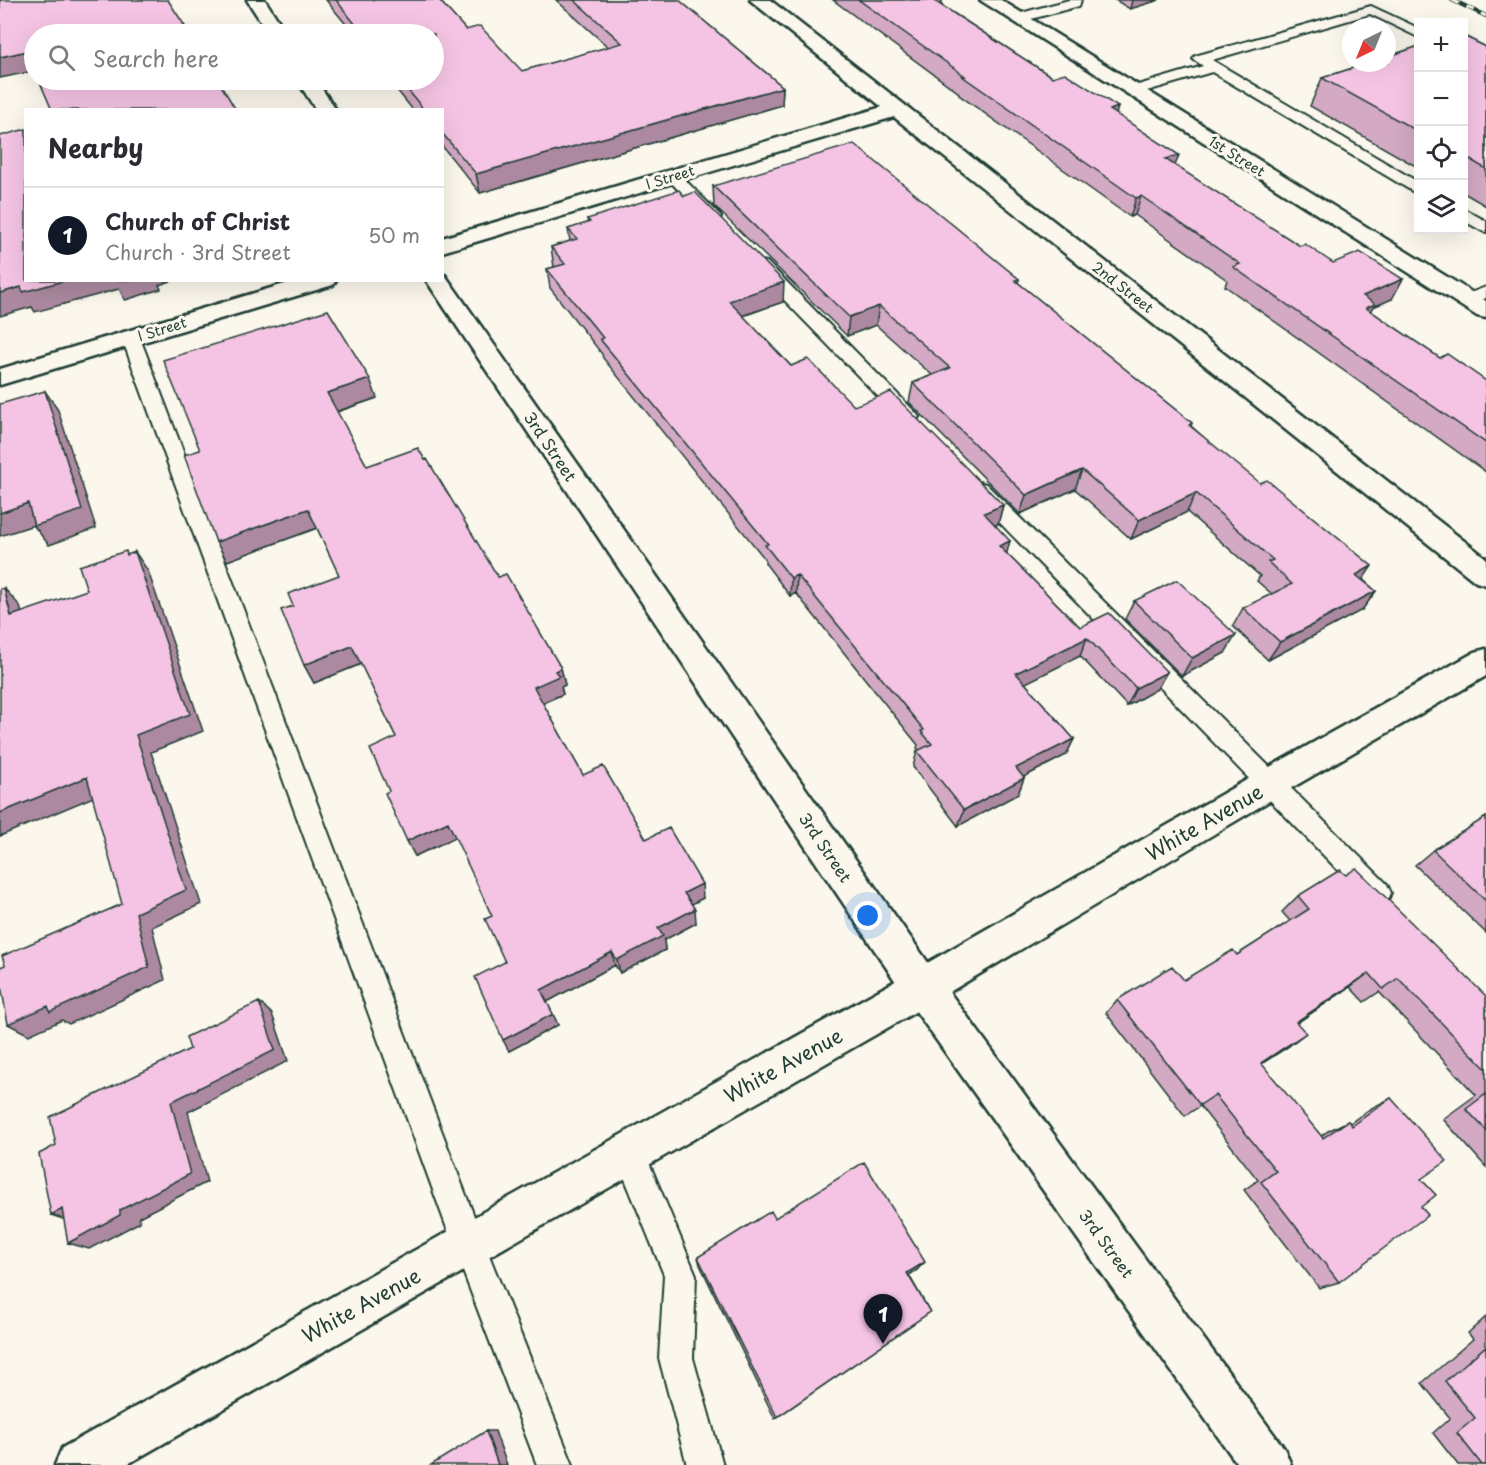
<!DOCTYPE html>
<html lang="en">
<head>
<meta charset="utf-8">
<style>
  :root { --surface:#fff; --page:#f7f7f7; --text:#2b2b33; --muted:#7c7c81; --line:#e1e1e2; --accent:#111827 }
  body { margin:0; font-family:"Playpen Sans",sans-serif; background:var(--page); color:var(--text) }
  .controls { position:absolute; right:18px; top:18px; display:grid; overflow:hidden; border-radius:0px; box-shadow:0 6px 24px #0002 }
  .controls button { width:54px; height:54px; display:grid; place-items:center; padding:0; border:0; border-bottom:2px solid var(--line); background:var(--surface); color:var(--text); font:30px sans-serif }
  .compass { position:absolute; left:1342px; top:18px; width:54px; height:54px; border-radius:50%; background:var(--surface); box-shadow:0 6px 24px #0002; rotate:223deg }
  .you { position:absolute; left:868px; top:916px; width:21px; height:21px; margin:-15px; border:4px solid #fff; border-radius:50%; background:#1a73e8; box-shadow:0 0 0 9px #1a73e833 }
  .badge { display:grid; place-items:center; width:39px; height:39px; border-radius:50%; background:var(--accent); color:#fff; font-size:20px; font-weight:700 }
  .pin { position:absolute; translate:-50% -50px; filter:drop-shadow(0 2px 3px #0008) }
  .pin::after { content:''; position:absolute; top:32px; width:21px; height:18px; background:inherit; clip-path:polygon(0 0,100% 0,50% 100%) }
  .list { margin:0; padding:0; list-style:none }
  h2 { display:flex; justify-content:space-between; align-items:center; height:78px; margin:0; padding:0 24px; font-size:26px }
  h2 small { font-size:20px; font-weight:400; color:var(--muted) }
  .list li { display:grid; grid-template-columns:39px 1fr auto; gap:18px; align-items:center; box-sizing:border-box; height:96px; padding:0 24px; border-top:2px solid var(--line) }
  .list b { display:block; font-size:22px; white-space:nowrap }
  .list p { margin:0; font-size:20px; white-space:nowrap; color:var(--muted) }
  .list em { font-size:20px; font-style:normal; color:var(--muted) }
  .icon { flex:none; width:33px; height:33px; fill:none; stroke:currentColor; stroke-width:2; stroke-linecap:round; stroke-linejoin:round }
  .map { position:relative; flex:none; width:1486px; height:1465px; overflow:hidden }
  .search { position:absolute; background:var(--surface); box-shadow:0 6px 24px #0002; left:24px; top:24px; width:420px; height:66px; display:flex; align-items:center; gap:15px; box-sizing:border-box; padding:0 21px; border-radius:33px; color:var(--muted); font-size:22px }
  .panel { position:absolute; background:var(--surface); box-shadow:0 6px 24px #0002; left:24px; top:108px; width:420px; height:174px; border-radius:0px }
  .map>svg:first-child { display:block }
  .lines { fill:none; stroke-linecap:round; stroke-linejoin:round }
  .lane-casing { stroke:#1f3d34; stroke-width:4 }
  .street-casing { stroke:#1f3d34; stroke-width:5 }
  .secondary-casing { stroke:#1f3d34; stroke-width:5 }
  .lane { fill:#fbf7ec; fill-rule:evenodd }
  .street { fill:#fbf7ec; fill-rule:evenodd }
  .secondary { fill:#fbf7ec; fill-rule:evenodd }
  .rail-casing { stroke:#1f3d34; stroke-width:4.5 }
  .rail { stroke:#fbf7ec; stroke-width:3; stroke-dasharray:8; stroke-linecap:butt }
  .wall { fill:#d3a9c4; stroke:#1f3d34; stroke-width:1.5 }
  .shaded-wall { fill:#ac89a0; stroke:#1f3d34; stroke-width:1.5 }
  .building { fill:#f5c4e4; stroke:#1f3d34; stroke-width:1.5 }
  .labels { text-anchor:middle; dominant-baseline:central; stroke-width:6; stroke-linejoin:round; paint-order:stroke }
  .far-street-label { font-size:14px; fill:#1f3d34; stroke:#fbf7ec }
  .street-label { font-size:16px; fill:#1f3d34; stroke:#fbf7ec }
  .near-street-label { font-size:20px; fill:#1f3d34; stroke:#fbf7ec }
</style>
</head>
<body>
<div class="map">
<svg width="1486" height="1465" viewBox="0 0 1486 1465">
  <rect width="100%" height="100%" fill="#fbf7ec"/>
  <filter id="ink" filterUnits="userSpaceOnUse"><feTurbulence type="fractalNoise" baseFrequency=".0167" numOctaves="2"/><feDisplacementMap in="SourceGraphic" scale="12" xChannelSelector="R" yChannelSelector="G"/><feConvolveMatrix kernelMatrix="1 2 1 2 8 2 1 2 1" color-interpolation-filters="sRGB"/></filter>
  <g filter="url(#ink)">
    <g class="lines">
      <g class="lane-casing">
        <path id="lane" d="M 1069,0 L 1081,0 L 1079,6 L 1024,21 L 1019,22 L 1013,18 L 1014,15 Z
          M 1371,6 L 1418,28 L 1418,37 L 1370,14 L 1212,60 L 1418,182 L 1418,193 L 1412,191 L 1212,72 L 1133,95 L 1126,91 L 1128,88 L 1203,66 L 1193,59 L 1195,56 Z
          M 673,171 L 678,173 L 719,214 L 721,217 L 719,220 L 707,220 L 668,179 L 665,176 L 668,173 Z
          M 1464,209 L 1486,221 L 1486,233 L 1464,221 Z
          M 761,261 L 767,262 L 916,413 L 919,417 L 916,421 L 909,423 L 902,421 L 755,270 L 753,266 L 755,262 Z
          M 1486,287 L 1486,298 L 1468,305 L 1462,304 L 1459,300 L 1462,296 Z
          M 131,332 L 137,334 L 140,338 L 485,1245 L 573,1465 L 537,1465 L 453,1245 L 122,338 L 125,334 Z
          M 979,482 L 986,484 L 1387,884 L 1391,893 L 1387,902 L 1378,905 L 1369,902 L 972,494 L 969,489 L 972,484 Z
          M 629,1137 L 640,1141 L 696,1275 L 693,1358 L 723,1465 L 687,1465 L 659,1358 L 664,1275 L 614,1152 L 618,1141 Z"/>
      </g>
      <g class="street-casing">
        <path id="street" d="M 247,0 L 265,0 L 287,34 L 269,34 Z
          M 750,0 L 770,0 L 1486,558 L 1486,585 L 1476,582 L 894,117 L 442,252 L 442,238 L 882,107 Z
          M 980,0 L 1001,0 L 1486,301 L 1486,318 L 1477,316 Z
          M 297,80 L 316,80 L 336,110 L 316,110 Z
          M 442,274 L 445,275 L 936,974 L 1284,1448 L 1291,1465 L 1238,1465 L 908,1000 L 426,280 L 442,280 Z
          M 298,280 L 336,280 L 333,285 L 0,385 L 0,369 Z"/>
      </g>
      <g class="secondary-casing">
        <path id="secondary" d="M 1486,649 L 1486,676 L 1281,794 L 936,1000 L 126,1465 L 55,1465 L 62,1448 L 908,974 L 1257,774 L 1475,652 Z"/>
      </g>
      <use href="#lane" class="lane"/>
      <use href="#street" class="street"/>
      <use href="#secondary" class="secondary"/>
      <g class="rail-casing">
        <path id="rail" d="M 1452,0 L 1486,16"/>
      </g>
      <use href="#rail" class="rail"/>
    </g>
    <path class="wall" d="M 326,0 L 439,0 L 466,30 L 522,71 L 608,47 L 556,0 L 679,0 L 783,87 L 782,105 L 480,193 L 442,146 L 442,110 L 413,110 L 389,80 L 434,80 L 434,34 L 354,34 Z
      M 833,0 L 942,0 L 941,5 L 1052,77 L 1116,114 L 1175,166 L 1300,246 L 1333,263 L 1392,299 L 1373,307 L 1371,311 L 1440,358 L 1486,381 L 1486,472 L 1225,286 L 1227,280 L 1135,215 L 1130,217 L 959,95 L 959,93 Z
      M 1115,0 L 1159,0 L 1130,9 Z
      M 1464,36 L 1486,47 L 1486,206 L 1464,193 Z
      M 1419,46 L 1419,168 L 1310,106 L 1322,78 Z
      M 713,186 L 1019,279 L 1018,283 L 1192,423 L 1191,426 L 1376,591 L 1362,610 L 1268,660 L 1233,626 L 1243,608 L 1272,594 L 1257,581 L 1260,576 L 1187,512 L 1131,539 L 1075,489 L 1020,514 L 909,402 L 913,383 L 932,375 L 876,325 L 847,336 L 714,206 Z
      M 587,219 L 783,302 L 743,316 L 791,366 L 854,406 L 1003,505 L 998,524 L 995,525 L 1007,554 L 1080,627 L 1157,689 L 1127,706 L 1080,656 L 1025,683 L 1074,739 L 1066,755 L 1024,777 L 1024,778 L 1018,794 L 958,826 L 913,767 L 917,751 L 919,750 L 917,748 L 918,745 L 796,593 L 790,596 L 765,563 L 765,559 L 603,358 L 602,354 L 550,288 L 547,269 L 554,267 L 551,247 L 570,241 L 568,229 L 588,223 Z
      M 377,398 L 337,412 L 367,466 L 498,577 L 561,668 L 565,685 L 561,687 L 563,694 L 543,703 L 583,775 L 703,898 L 691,904 L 696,923 L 664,940 L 665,950 L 620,973 L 615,965 L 547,1002 L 558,1025 L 509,1051 L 505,962 L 492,916 L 456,837 L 415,856 L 407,841 L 389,791 L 396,737 L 361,664 L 314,683 L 304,665 L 293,606 L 339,575 L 317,528 L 227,561 L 200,450 Z
      M 1134,601 L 1225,653 L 1182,676 L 1125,619 Z
      M 1486,817 L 1486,933 L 1415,865 L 1433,850 Z
      M 1346,875 L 1486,996 L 1486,1167 L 1443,1119 L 1476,1095 L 1379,992 L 1364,1002 L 1350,987 L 1297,1023 L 1289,1046 L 1261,1064 L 1321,1136 L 1328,1131 L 1348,1121 L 1350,1123 L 1370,1109 L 1391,1098 L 1421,1179 L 1421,1207 L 1339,1282 L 1319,1288 L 1244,1190 L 1258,1180 L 1200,1106 L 1185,1116 L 1106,1013 L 1117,1000 L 1184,980 L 1237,955 L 1290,921 L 1282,912 L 1298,896 Z
      M 775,1218 L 917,1270 L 909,1275 L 930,1312 L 775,1419 L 700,1265 L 698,1257 Z
      M 1486,1317 L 1486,1465 L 1458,1465 L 1433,1433 L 1450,1418 L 1422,1383 L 1473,1339 L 1468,1333 Z"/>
    <path class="shaded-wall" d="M 932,0 L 942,0 L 940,15 Z
      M 1132,0 L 1159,0 L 1130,9 Z
      M 27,51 L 34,66 L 34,71 L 0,78 L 0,57 Z
      M 783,87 L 782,105 L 480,193 L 476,174 Z
      M 1118,107 L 1113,126 L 1110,110 Z
      M 1179,155 L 1172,174 L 1165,159 Z
      M 1141,196 L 1135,215 L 1130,217 L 1136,198 Z
      M 1403,279 L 1392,299 L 1373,307 L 1364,323 L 1363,296 Z
      M 67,280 L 174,280 L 159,285 L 161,289 L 125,300 L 119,289 L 35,312 L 32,307 L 0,316 L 0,293 L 21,287 Z
      M 784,282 L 783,302 L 729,320 L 729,301 Z
      M 879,306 L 876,325 L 847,336 L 849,317 Z
      M 370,379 L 377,398 L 335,412 L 327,393 Z
      M 45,391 L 58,410 L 96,528 L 49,545 L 34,526 Z
      M 1082,470 L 1075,489 L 1020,514 L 1026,495 Z
      M 1196,493 L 1187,512 L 1131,539 L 1139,520 Z
      M 28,503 L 43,522 L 0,536 L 0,513 Z
      M 1003,505 L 998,524 L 979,532 L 984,513 Z
      M 308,509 L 317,528 L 227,561 L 216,542 Z
      M 1010,541 L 1005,560 L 999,546 Z
      M 135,552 L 148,571 L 203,731 L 151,752 L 201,904 L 152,927 L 165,980 L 69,1024 L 62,1020 L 29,1035 L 8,1024 L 136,913 L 136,735 Z
      M 1372,566 L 1359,585 L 1356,575 Z
      M 797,575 L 796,593 L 790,596 L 791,578 Z
      M 4,588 L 20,606 L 27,634 L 11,616 Z
      M 1376,591 L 1362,610 L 1268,660 L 1280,642 Z
      M 1236,635 L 1225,653 L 1182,676 L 1192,658 Z
      M 1087,638 L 1080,656 L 1010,691 L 1016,673 Z
      M 352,646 L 361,664 L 314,683 L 304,665 Z
      M 561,668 L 565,685 L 561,687 L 563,694 L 539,704 L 534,687 L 555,671 Z
      M 1167,672 L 1157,689 L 1127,706 L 1136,688 Z
      M 1074,739 L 1066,755 L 1010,784 L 1016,768 Z
      M 87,777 L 103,793 L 0,836 L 0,813 Z
      M 1024,778 L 1018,794 L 958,826 L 964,810 Z
      M 448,822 L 456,837 L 415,856 L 407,841 Z
      M 702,884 L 703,898 L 686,907 L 684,893 Z
      M 695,909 L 696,923 L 664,940 L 665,950 L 620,973 L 617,960 L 658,928 Z
      M 612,952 L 615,965 L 547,1002 L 541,990 Z
      M 1369,973 L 1350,987 L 1279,1035 L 1296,1022 Z
      M 259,1002 L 272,1014 L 288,1061 L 188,1112 L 207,1182 L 139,1217 L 140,1222 L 89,1249 L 68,1243 L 120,1210 L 171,1102 Z
      M 553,1014 L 558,1025 L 509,1051 L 503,1040 Z
      M 1306,1033 L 1289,1046 L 1244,1075 L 1261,1063 Z
      M 62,1209 L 72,1222 L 51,1215 Z
      M 925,1262 L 917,1270 L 900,1281 L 907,1273 Z
      M 486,1431 L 495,1431 L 507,1465 L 498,1465 Z"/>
    <path class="building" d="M 0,0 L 168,0 L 190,34 L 34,34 L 34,68 L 27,51 L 0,57 Z
      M 336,0 L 439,0 L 466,30 L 480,26 L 522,71 L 622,43 L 574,0 L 679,0 L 783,87 L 476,174 L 442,133 L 442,110 L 424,110 L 400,80 L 434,80 L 434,34 L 363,34 Z
      M 859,0 L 933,0 L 1052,77 L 1065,73 L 1118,107 L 1110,110 L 1179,155 L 1165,159 L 1300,246 L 1305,244 L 1333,263 L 1360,252 L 1403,279 L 1363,296 L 1375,304 L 1366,308 L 1440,358 L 1447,354 L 1486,381 L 1486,443 L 1233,267 L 1240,264 L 1141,196 L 1136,198 L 962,76 L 965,76 Z
      M 1464,36 L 1486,47 L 1486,169 L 1464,156 Z
      M 1419,46 L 1419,132 L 1322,78 L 1368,63 L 1387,63 L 1387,57 Z
      M 39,80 L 218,80 L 236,110 L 52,110 Z
      M 26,129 L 26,280 L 67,280 L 23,292 L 21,287 L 0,293 L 0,136 Z
      M 854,144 L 1019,279 L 1015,280 L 1192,423 L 1189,425 L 1260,483 L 1267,480 L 1372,566 L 1356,575 L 1376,591 L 1280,642 L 1243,608 L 1292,584 L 1268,562 L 1273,560 L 1196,493 L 1139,520 L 1082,470 L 1026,495 L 913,383 L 950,368 L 879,306 L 849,317 L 713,186 Z
      M 679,190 L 684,196 L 695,192 L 784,282 L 729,301 L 791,366 L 808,359 L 854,406 L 891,392 L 1003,505 L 984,513 L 1010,541 L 999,546 L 1080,627 L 1109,613 L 1167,672 L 1136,688 L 1087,638 L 1016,673 L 1074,739 L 1016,768 L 1024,778 L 964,810 L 917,751 L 932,744 L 921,731 L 924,730 L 797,575 L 791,578 L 765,545 L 768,544 L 600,339 L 603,338 L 547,269 L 565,264 L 551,247 L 577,239 L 568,229 L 590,222 L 587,219 Z
      M 328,310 L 370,379 L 327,393 L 367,466 L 418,448 L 425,460 L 427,459 L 498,577 L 506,574 L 561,668 L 555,671 L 559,676 L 534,687 L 583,775 L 603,766 L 646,839 L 669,828 L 702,884 L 684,893 L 695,909 L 658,928 L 663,936 L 617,960 L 612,952 L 541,990 L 553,1014 L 503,1040 L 475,977 L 505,962 L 485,919 L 492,916 L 448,822 L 407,841 L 385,793 L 389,791 L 370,749 L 396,737 L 352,646 L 304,665 L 281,610 L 293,606 L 288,594 L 339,575 L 308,509 L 216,542 L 184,455 L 200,450 L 163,360 Z
      M 45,391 L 82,510 L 34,526 L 28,503 L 0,513 L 0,404 Z
      M 126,551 L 127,555 L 135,552 L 190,714 L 136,735 L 186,890 L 136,913 L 149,967 L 50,1012 L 48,1006 L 8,1024 L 0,980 L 0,967 L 5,965 L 2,956 L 122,904 L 87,777 L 0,813 L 0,589 L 4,588 L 11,616 L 87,590 L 79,566 Z
      M 1177,580 L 1236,635 L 1192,658 L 1134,601 Z
      M 1486,817 L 1486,901 L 1433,850 Z
      M 1356,868 L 1486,996 L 1486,1069 L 1398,978 L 1383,989 L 1369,973 L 1296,1022 L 1306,1033 L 1261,1063 L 1323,1138 L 1348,1121 L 1352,1126 L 1391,1098 L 1447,1161 L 1421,1179 L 1436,1195 L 1421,1207 L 1428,1215 L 1339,1282 L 1261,1182 L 1276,1171 L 1215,1095 L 1200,1105 L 1117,1000 L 1172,966 L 1184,980 L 1233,950 L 1237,955 L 1309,909 L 1298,896 L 1340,870 L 1346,875 Z
      M 259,1002 L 275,1050 L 171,1102 L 190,1174 L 120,1210 L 120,1215 L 68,1243 L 62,1209 L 51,1215 L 39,1154 L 56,1145 L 50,1117 L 190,1049 L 186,1037 Z
      M 1486,1094 L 1486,1130 L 1466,1109 Z
      M 864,1162 L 925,1262 L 907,1273 L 930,1312 L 777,1417 L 698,1257 L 771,1211 L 775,1218 Z
      M 1486,1346 L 1486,1465 L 1482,1465 L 1457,1433 L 1475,1418 L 1445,1381 Z
      M 486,1431 L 498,1465 L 431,1465 Z"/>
  </g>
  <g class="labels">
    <g class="far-street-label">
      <text transform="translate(1237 156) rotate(32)">1st Street</text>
      <text transform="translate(670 177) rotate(-17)">I Street</text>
      <text transform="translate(1123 287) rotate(38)">2nd Street</text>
      <text transform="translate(162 329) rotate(-17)">I Street</text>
    </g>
    <g class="street-label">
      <text transform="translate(551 446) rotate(56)">3rd Street</text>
      <text transform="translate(826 847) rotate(56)">3rd Street</text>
      <text transform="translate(1107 1243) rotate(54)">3rd Street</text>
    </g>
    <g class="near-street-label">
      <text transform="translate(1204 822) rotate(-30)">White Avenue</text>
      <text transform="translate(783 1065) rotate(-29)">White Avenue</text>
      <text transform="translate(361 1305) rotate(-29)">White Avenue</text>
    </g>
  </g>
</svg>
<div class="controls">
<button>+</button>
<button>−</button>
<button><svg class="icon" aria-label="locate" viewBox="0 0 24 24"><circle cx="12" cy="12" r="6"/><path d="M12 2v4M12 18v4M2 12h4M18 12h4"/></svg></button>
<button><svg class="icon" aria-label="layers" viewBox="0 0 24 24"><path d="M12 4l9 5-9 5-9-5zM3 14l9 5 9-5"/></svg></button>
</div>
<svg class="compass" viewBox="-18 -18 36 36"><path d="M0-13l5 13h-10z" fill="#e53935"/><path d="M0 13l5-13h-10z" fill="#7c7c81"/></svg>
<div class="you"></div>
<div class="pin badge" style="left:883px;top:1344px">1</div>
<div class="search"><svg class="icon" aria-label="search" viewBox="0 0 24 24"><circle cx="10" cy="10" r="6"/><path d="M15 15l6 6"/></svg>Search here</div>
<section class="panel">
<h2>Nearby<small></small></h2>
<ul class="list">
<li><span class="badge">1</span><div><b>Church of Christ</b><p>Church · 3rd Street</p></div><em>50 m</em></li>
</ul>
</section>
</div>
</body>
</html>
